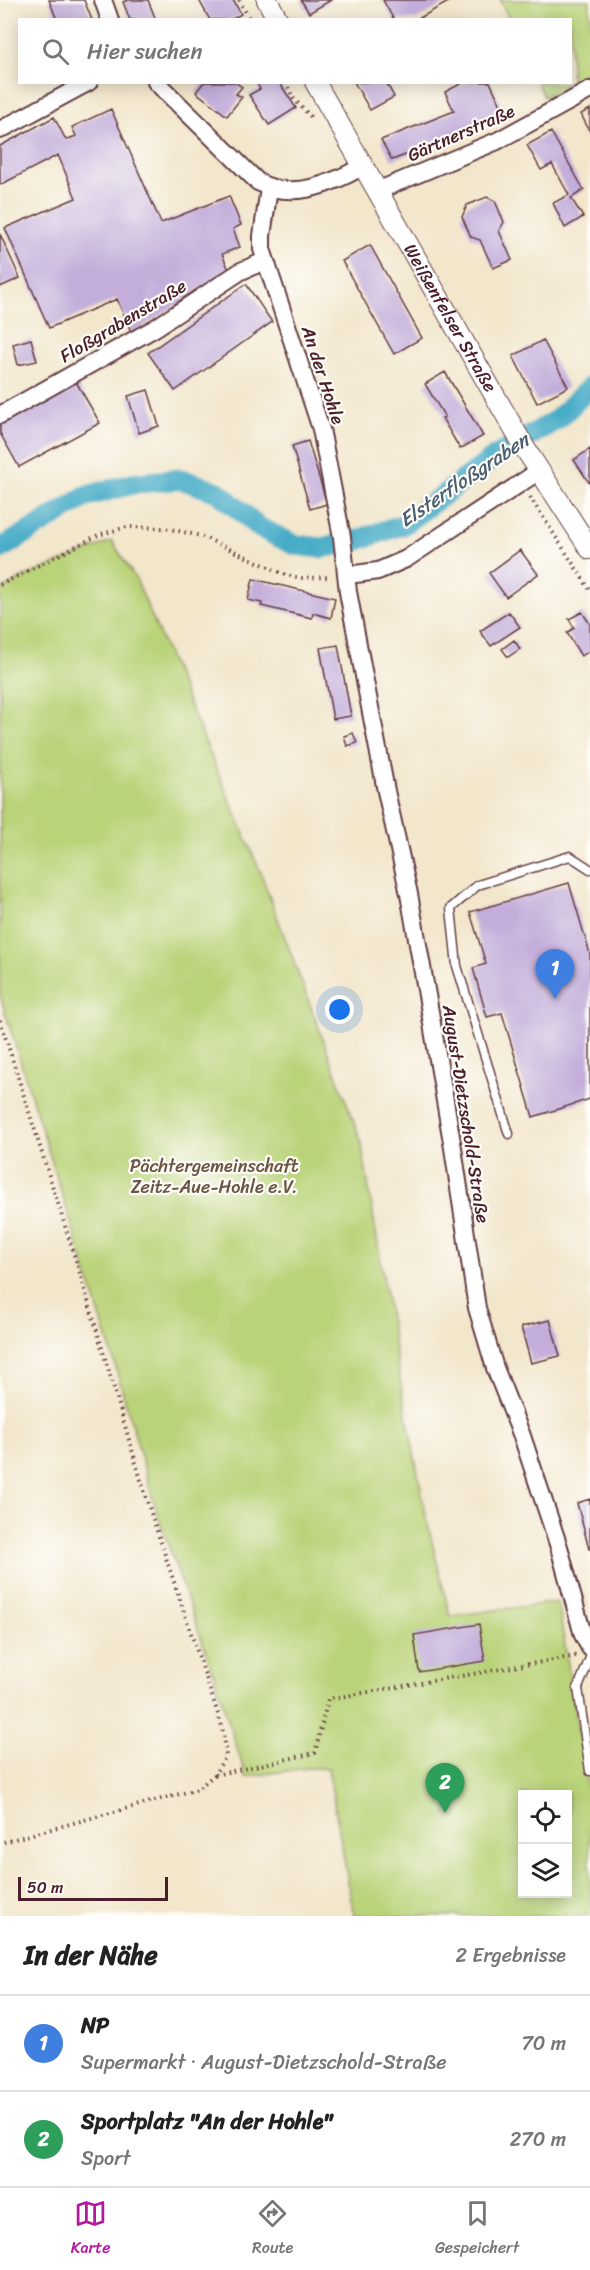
<!DOCTYPE html>
<html lang="de">
<head>
<meta charset="utf-8">
<style>
  :root { --surface:#fff; --page:#f6f6f6; --text:#222; --muted:#767676; --line:#e0e0e0; --accent:#b5179e }
  body { margin:0; font-family:Sriracha,sans-serif; background:var(--page); color:var(--text) }
  .controls { position:absolute; right:18px; bottom:18px; display:grid; overflow:hidden; border-radius:0px; box-shadow:0 3px 15px #0003 }
  .controls button { width:54px; height:54px; display:grid; place-items:center; padding:0; border:0; border-bottom:2px solid var(--line); background:var(--surface); color:var(--text); font:30px sans-serif }
  .scale { position:absolute; left:18px; bottom:15px; width:150px; box-sizing:border-box; padding-left:6px; border:3px solid #4a1f2b; border-top:0; font-size:16px; line-height:21px; white-space:nowrap; color:#4a1f2b; -webkit-text-stroke:4px #fdfcf7; paint-order:stroke }
  .you { position:absolute; left:340px; top:1010px; width:21px; height:21px; margin:-15px; border:4px solid #fff; border-radius:50%; background:#1a73e8; box-shadow:0 0 0 9px #1a73e833 }
  .badge { display:grid; place-items:center; width:39px; height:39px; border-radius:50%; background:var(--accent); color:#fff; font-size:20px; font-weight:700 }
  .pin { position:absolute; translate:-50% -50px; filter:drop-shadow(0 2px 3px #0008) }
  .pin::after { content:''; position:absolute; top:32px; width:21px; height:18px; background:inherit; clip-path:polygon(0 0,100% 0,50% 100%) }
  .list { margin:0; padding:0; list-style:none }
  h2 { display:flex; justify-content:space-between; align-items:center; height:78px; margin:0; padding:0 24px; font-size:26px }
  h2 small { font-size:20px; font-weight:400; color:var(--muted) }
  .list li { display:grid; grid-template-columns:39px 1fr auto; gap:18px; align-items:center; box-sizing:border-box; height:96px; padding:0 24px; border-top:2px solid var(--line) }
  .list b { display:block; font-size:22px; white-space:nowrap }
  .list p { margin:0; font-size:20px; white-space:nowrap; color:var(--muted) }
  .list em { font-size:20px; font-style:normal; color:var(--muted) }
  .icon { flex:none; width:33px; height:33px; fill:none; stroke:currentColor; stroke-width:2; stroke-linecap:round; stroke-linejoin:round }
  .map { position:relative; flex:none; width:590px; height:1916px; overflow:hidden }
  .search { position:absolute; background:var(--surface); box-shadow:0 3px 15px #0003; left:18px; right:18px; top:18px; height:66px; display:flex; align-items:center; gap:15px; box-sizing:border-box; padding:0 21px; border-radius:0px; color:var(--muted); font-size:22px }
  .sheet { height:270px; background:var(--surface) }
  nav { display:flex; justify-content:space-around; align-items:center; box-sizing:border-box; height:84px; border-top:2px solid var(--line); background:var(--surface); font-size:16px; color:var(--muted) }
  nav a { display:grid; justify-items:center; gap:3px }
  nav .on { color:var(--accent) }
  .map>svg:first-child { display:block }
  .green { fill:#b9d378; stroke:#827952; stroke-width:1.5; fill-rule:evenodd }
  .lines { fill:none; stroke-linecap:round; stroke-linejoin:round }
  .canal { stroke:#47acc7; stroke-width:21 }
  .building { fill:#c3adda }
  .service-casing { stroke:#633d43; stroke-width:11 }
  .minor-casing { stroke:#633d43; stroke-width:20 }
  .tertiary-casing { stroke:#633d43; stroke-width:22 }
  .path { stroke:#633d43; stroke-width:4; stroke-dasharray:1.5 4.5; stroke-linecap:butt }
  .service { stroke:#fff; stroke-width:8 }
  .minor { stroke:#fff; stroke-width:16 }
  .tertiary { stroke:#fff; stroke-width:20 }
  .labels { text-anchor:middle; dominant-baseline:central; stroke-width:4.5; stroke-linejoin:round; paint-order:stroke }
  .street-label { font-size:18px; fill:#4a1f2b; stroke:#fdfcf7 }
  .park-label { font-size:18px; fill:#6b5542; stroke:#fdfcf7 }
  .water-label { font-size:20px; font-style:italic; fill:#495e71; stroke:#fdfcf7 }
</style>
</head>
<body>
<div class="map">
<svg width="590" height="1916" viewBox="0 0 590 1916">
  <rect width="100%" height="100%" fill="#fdfcf7"/>
  <filter id="ink" filterUnits="userSpaceOnUse"><feTurbulence type="fractalNoise" baseFrequency=".0167" numOctaves="2"/><feDisplacementMap in="SourceGraphic" scale="12" xChannelSelector="R" yChannelSelector="G"/><feConvolveMatrix kernelMatrix="1 2 1 2 8 2 1 2 1" color-interpolation-filters="sRGB"/></filter>
  <filter id="wash" filterUnits="userSpaceOnUse"><feTurbulence type="fractalNoise" baseFrequency=".008" numOctaves="4" result="noise"/><feDisplacementMap in="SourceGraphic" scale="24" xChannelSelector="R" yChannelSelector="G"/><feGaussianBlur stdDeviation="1.35" result="paint"/><feColorMatrix in="noise" values="0 0 0 0 0 0 0 0 0 0 0 0 0 0 0 0 0 1.4 0 .05"/><feComposite in="paint" operator="in"/></filter>
  <g filter="url(#wash)">
    <rect width="100%" height="100%" fill="#f2e6cb"/>
    <path class="green" d="M 500,0 L 590,0 L 590,71 L 571,82 L 570,20 L 509,19 Z
      M 537,83 L 569,83 L 544,97 Z
      M 112,541 L 136,579 L 260,871 L 361,1141 L 401,1385 L 427,1521 L 450,1616 L 558,1602 L 590,1803 L 590,1916 L 354,1916 L 328,1768 L 308,1768 L 246,1777 L 214,1675 L 158,1516 L 111,1351 L 0,996 L 0,591 L 24,577 ZM 522,1794 L 568,1794 L 568,1894 L 522,1894 Z"/>
    <g class="lines">
      <path class="canal" d="M 0,549 L 87,496 L 136,483 L 181,479 L 218,492 L 260,528 L 295,545 L 322,548 L 355,541 L 404,524 L 496,456 L 558,419 L 590,387"/>
    </g>
    <g id="blocks">
      <path class="building" d="M 49,0 L 84,0 L 92,20 L 57,20 Z
        M 128,0 L 148,0 L 156,20 L 130,20 L 123,2 Z
        M 199,0 L 233,0 L 241,14 L 231,20 L 210,20 Z
        M 301,0 L 331,0 L 309,13 Z
        M 383,0 L 452,0 L 416,20 L 394,20 Z
        M 204,82 L 235,82 L 242,87 L 236,94 L 242,97 L 227,116 L 196,92 Z
        M 256,82 L 279,82 L 296,108 L 269,125 L 249,95 L 260,89 Z
        M 354,82 L 386,82 L 394,97 L 370,110 Z
        M 464,82 L 490,82 L 504,112 L 464,131 L 465,133 L 392,160 L 381,140 L 454,111 L 445,92 Z
        M 111,109 L 161,223 L 229,196 L 241,225 L 233,229 L 240,247 L 222,254 L 229,270 L 132,334 L 117,299 L 49,328 L 5,228 L 76,198 L 58,155 L 0,185 L 0,146 L 54,117 L 66,140 L 76,136 L 72,127 Z
        M 590,109 L 590,132 L 581,114 Z
        M 551,132 L 584,190 L 571,198 L 583,217 L 565,228 L 553,203 L 569,195 L 552,164 L 541,170 L 527,145 Z
        M 487,197 L 495,201 L 504,222 L 499,231 L 512,260 L 493,268 L 480,240 L 471,237 L 462,217 L 467,205 Z
        M 0,234 L 20,278 L 0,287 Z
        M 370,245 L 422,338 L 394,354 L 342,261 Z
        M 246,284 L 272,322 L 175,391 L 148,353 Z
        M 31,339 L 37,361 L 18,365 L 13,344 Z
        M 543,340 L 568,387 L 537,403 L 513,356 Z
        M 445,372 L 483,436 L 460,449 L 442,418 L 445,417 L 425,384 Z
        M 75,380 L 100,423 L 19,467 L 0,433 L 0,421 Z
        M 148,390 L 159,426 L 139,433 L 128,396 Z
        M 308,441 L 327,504 L 310,509 L 292,446 Z
        M 590,449 L 590,484 L 574,460 Z
        M 520,550 L 538,574 L 506,597 L 489,573 Z
        M 253,579 L 335,598 L 331,618 L 313,613 L 312,618 L 261,606 L 262,603 L 248,600 Z
        M 509,612 L 520,627 L 491,646 L 480,631 Z
        M 582,612 L 590,624 L 590,651 L 581,656 L 567,633 L 574,628 L 569,619 Z
        M 514,640 L 520,649 L 508,657 L 502,649 Z
        M 338,645 L 351,716 L 333,719 L 320,648 Z
        M 353,733 L 357,743 L 347,746 L 344,736 Z
        M 569,883 L 590,954 L 590,1099 L 533,1117 L 502,1013 L 487,1017 L 473,968 L 486,964 L 470,912 Z
        M 550,1320 L 560,1356 L 531,1363 L 521,1327 Z
        M 590,1499 L 590,1548 L 589,1549 L 577,1503 Z
        M 479,1624 L 485,1661 L 419,1672 L 414,1635 Z"/>
    </g>
  </g>
  <g filter="url(#ink)">
    <use href="#blocks" fill-opacity="0" stroke="#633d43" stroke-width="1.5"/>
    <g class="lines">
      <g class="service-casing">
        <path id="service" d="M 509,1134 L 457,966 L 451,908 L 478,885 L 570,856 L 590,869
          M 590,1658 L 578,1688 L 590,1771"/>
      </g>
      <g class="minor-casing">
        <path id="minor" d="M 103,0 L 110,20
          M 156,82 L 258,182 C 292,201 332,184 363,166
          M 0,130 L 89,82
          M 269,188 L 262,236 L 262,249 L 321,429 L 342,537 L 348,592 L 386,791 L 409,894 L 430,1012 L 453,1148 L 477,1308 L 495,1368 L 522,1436 L 559,1547 L 583,1635 L 590,1648
          M 377,191 L 497,141 L 590,90
          M 0,415 L 155,328 L 241,271 L 265,261
          M 348,575 L 378,571 L 406,559 L 539,471"/>
      </g>
      <g class="tertiary-casing">
        <g id="tertiary">
          <path d="M 267,0 L 278,20"/>
          <path id="s1" d="M 315,82 L 526,450 L 590,549"/>
        </g>
      </g>
      <path class="path" d="M 239,0 L 250,20
        M 285,82 L 294,99 L 311,117
        M 530,497 L 590,590
        M 0,585 L 98,535 L 127,527 L 165,528 L 201,536 L 286,575 L 301,578 L 330,577
        M 0,1020 L 82,1280 L 148,1504 L 222,1726 L 226,1756 L 214,1775 L 198,1789 L 0,1843
        M 215,1775 L 315,1753 L 328,1699 L 576,1656"/>
      <use href="#service" class="service"/>
      <use href="#minor" class="minor"/>
      <use href="#tertiary" class="tertiary"/>
    </g>
  </g>
  <g class="labels">
    <g class="street-label">
      <text transform="translate(461 133) rotate(-24)">Gärtnerstraße</text>
      <text stroke="none"><textPath href="#s1" startOffset="272">Weißenfelser Straße</textPath></text>
      <text transform="translate(123 321) rotate(-31)">Floßgrabenstraße</text>
      <text transform="translate(323 375) rotate(72)">An der Hohle</text>
      <text transform="translate(466 1114) rotate(81)">August-Dietzschold-Straße</text>
    </g>
    <g class="park-label">
      <text x="214" y="1166">Pächtergemeinschaft<tspan x="214" dy="21">Zeitz-Aue-Hohle e.V.</tspan></text>
    </g>
    <g class="water-label">
      <text transform="translate(464 480) rotate(-34)">Elsterfloßgraben</text>
    </g>
  </g>
</svg>
<div class="controls">
<button><svg class="icon" aria-label="locate" viewBox="0 0 24 24"><circle cx="12" cy="12" r="6"/><path d="M12 2v4M12 18v4M2 12h4M18 12h4"/></svg></button>
<button><svg class="icon" aria-label="layers" viewBox="0 0 24 24"><path d="M12 4l9 5-9 5-9-5zM3 14l9 5 9-5"/></svg></button>
</div>
<div class="scale">50 m</div>
<div class="you"></div>
<div class="pin badge" style="left:555px;top:999px;background:#3f7fe0">1</div>
<div class="pin badge" style="left:445px;top:1813px;background:#2e9e5b">2</div>
<div class="search"><svg class="icon" aria-label="search" viewBox="0 0 24 24"><circle cx="10" cy="10" r="6"/><path d="M15 15l6 6"/></svg>Hier suchen</div>
</div>
<section class="sheet">
<h2>In der Nähe<small>2 Ergebnisse</small></h2>
<ul class="list">
<li><span class="badge" style="background:#3f7fe0">1</span><div><b>NP</b><p>Supermarkt · August-Dietzschold-Straße</p></div><em>70 m</em></li>
<li><span class="badge" style="background:#2e9e5b">2</span><div><b>Sportplatz &quot;An der Hohle&quot;</b><p>Sport</p></div><em>270 m</em></li>
</ul>
</section>
<nav>
<a class="on"><svg class="icon" aria-label="map" viewBox="0 0 24 24"><path d="M3 6l6-2 6 2 6-2v14l-6 2-6-2-6 2zM9 4v14M15 6v14"/></svg>Karte</a>
<a><svg class="icon" aria-label="directions" viewBox="0 0 24 24"><path d="M12 3l9 9-9 9-9-9zM9 14v-3h6M13 9l2 2-2 2"/></svg>Route</a>
<a><svg class="icon" aria-label="saved" viewBox="0 0 24 24"><path d="M7 4h10v16l-5-4-5 4z"/></svg>Gespeichert</a>
</nav>
</body>
</html>
